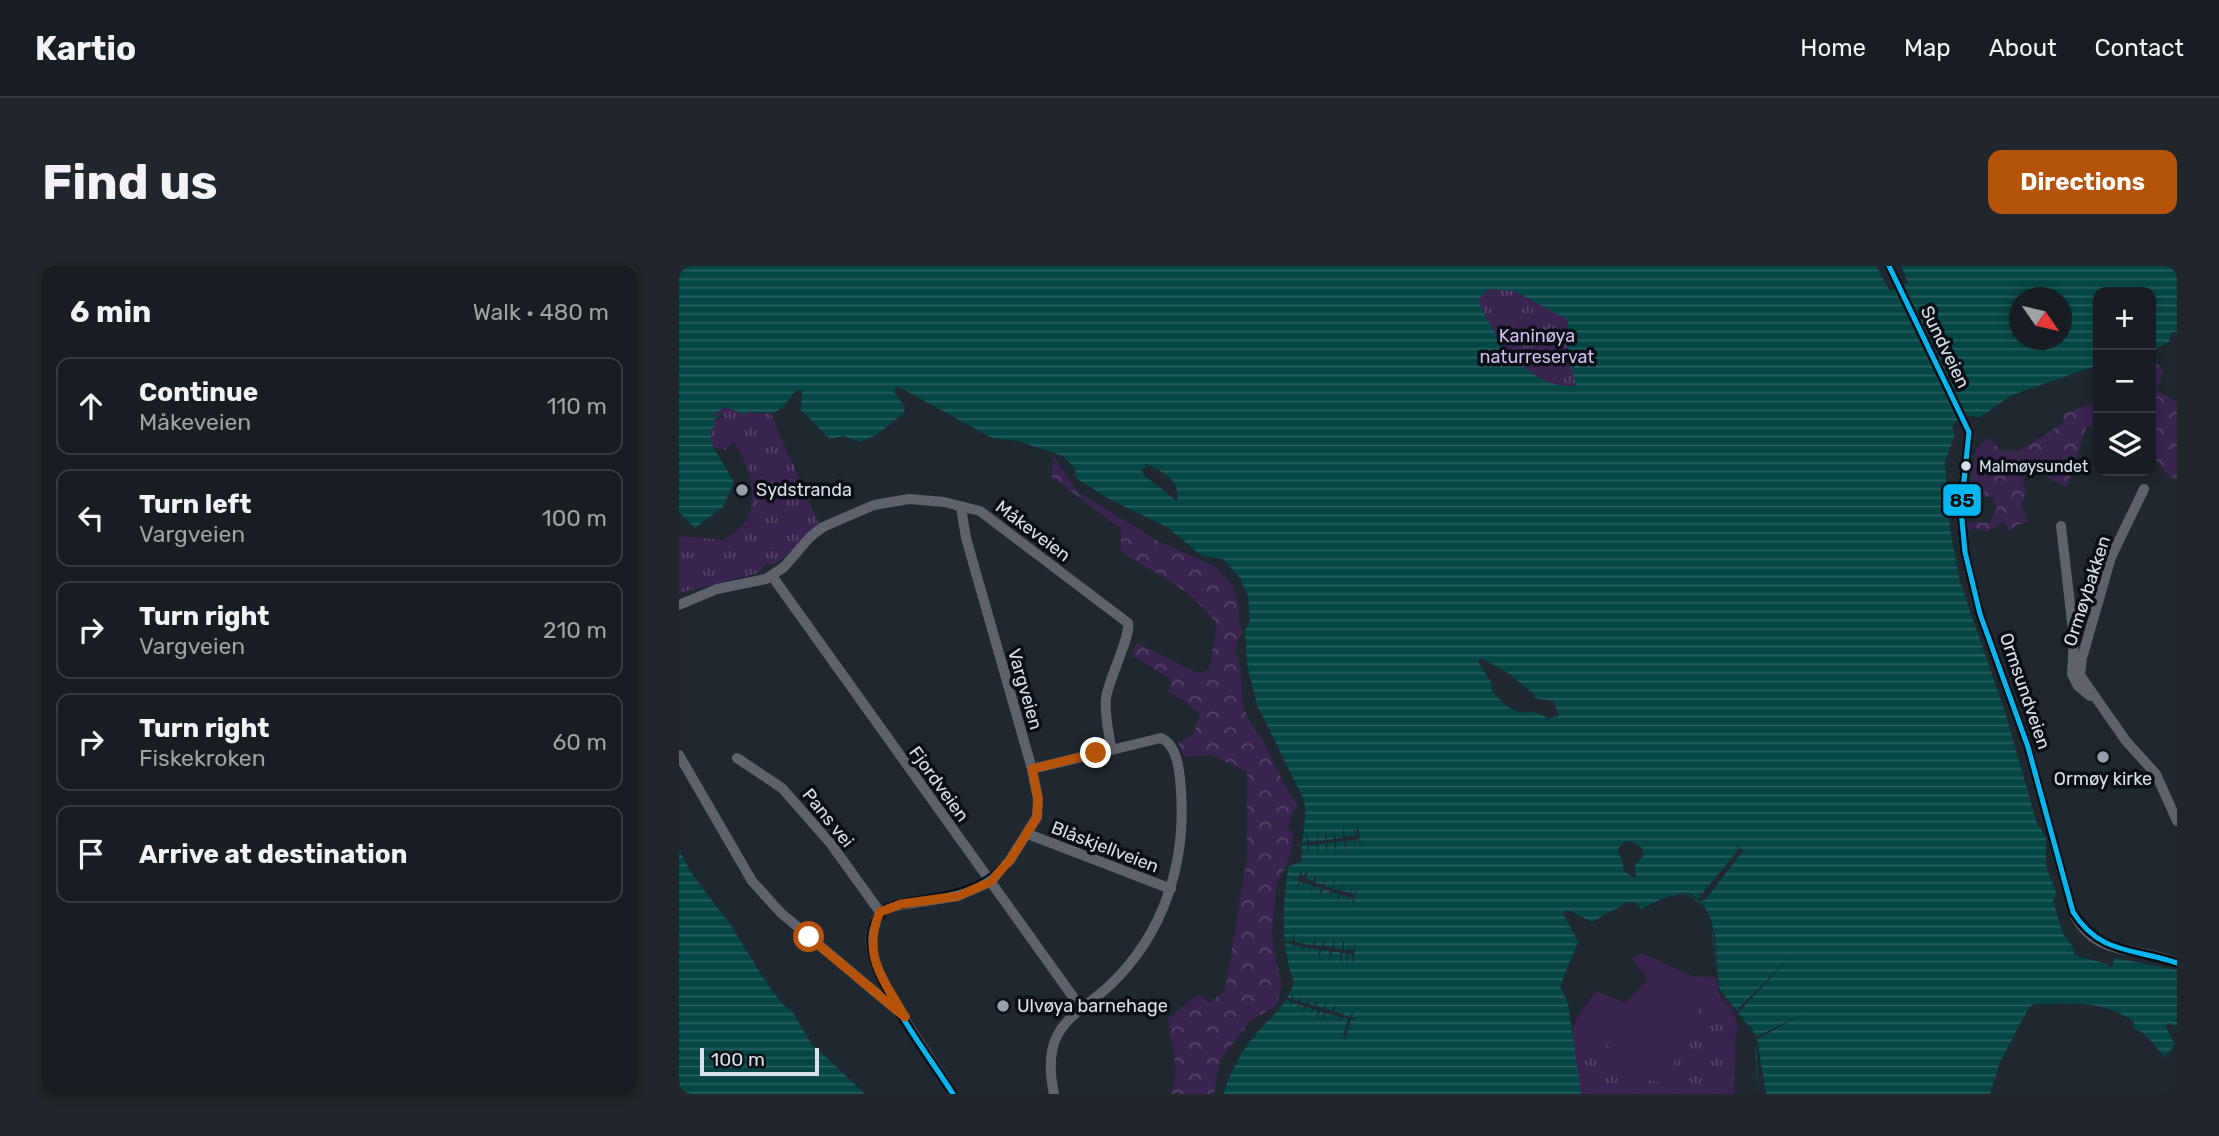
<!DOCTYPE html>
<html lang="en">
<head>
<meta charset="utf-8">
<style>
  :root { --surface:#171d23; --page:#20262b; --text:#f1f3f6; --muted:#9ea2a6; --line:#363b41; --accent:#b45309 }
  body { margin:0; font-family:Rubik,sans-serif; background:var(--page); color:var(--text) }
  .controls { position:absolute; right:21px; top:21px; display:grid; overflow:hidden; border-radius:14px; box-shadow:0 4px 10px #0003 }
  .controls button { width:63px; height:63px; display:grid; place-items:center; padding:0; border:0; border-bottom:2px solid var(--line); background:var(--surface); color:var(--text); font:35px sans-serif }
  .compass { position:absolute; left:1330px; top:21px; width:63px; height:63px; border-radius:50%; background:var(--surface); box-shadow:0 4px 10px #0003; rotate:124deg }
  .scale { position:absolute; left:21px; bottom:18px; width:119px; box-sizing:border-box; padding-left:7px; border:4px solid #d8e1ea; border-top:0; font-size:19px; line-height:24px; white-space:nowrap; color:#d8e1ea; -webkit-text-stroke:5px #090f15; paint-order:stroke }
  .stop { position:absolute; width:21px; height:21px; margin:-16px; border:5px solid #b45309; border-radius:50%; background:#fff }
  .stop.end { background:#b45309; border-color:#fff; box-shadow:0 2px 7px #0008 }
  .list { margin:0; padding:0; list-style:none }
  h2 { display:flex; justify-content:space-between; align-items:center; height:91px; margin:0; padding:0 28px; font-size:30px }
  h2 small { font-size:23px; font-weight:400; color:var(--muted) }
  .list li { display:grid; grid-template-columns:46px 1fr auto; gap:21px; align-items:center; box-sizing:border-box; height:98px; margin:0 14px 14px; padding:0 14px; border:2px solid var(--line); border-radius:14px }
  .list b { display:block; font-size:26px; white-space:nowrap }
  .list p { margin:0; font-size:23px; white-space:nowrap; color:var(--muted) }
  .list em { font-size:23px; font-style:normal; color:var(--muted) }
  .icon { flex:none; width:38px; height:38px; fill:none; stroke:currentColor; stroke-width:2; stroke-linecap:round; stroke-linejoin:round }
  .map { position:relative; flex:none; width:1498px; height:828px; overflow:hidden; border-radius:14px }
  header { display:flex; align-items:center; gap:42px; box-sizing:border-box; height:98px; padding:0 35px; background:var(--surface); border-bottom:2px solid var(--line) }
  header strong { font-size:33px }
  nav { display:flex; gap:38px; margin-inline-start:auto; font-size:24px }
  .intro { display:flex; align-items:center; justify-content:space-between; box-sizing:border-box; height:168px; padding:0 42px }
  h1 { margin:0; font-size:49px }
  .button { padding:18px 32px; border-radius:14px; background:var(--accent); color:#fff; font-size:24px; font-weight:700 }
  main { display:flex; gap:42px; padding:0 42px }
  aside { flex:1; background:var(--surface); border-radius:14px; box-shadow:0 4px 10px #0003 }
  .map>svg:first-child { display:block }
  .green { fill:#39244f }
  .forest { fill:url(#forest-crowns) }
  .park { fill:url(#park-tufts) }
  .water { fill:url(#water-rules); fill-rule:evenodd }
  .pier { fill:#1f272f }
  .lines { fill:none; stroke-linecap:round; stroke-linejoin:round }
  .minor { stroke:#5e626b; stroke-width:10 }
  .bus-1-casing { stroke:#090f15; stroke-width:10 }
  .bus-1 { stroke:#00b6f1; stroke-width:5 }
  .route { stroke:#b45309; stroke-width:9 }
  .bus-dot { fill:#d8e1ea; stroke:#090f15; stroke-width:2.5 }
  .poi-dot { fill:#97a0a9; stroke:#090f15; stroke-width:2.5 }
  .labels { text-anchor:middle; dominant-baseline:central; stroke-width:7; stroke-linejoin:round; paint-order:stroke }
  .bus-label { font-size:16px; fill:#d8e1ea; stroke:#090f15; text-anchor:start }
  .park-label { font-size:18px; fill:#d4bbf2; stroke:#090f15 }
  .street-label { font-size:18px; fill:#d8e1ea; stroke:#090f15 }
  .poi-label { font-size:18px; fill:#d8e1ea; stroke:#090f15; text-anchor:start }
  .line-badge { stroke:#090f15; stroke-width:2.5 }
  .pale-badge-label { font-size:19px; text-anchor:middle; font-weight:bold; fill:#111 }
</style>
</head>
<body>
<header>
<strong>Kartio</strong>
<nav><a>Home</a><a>Map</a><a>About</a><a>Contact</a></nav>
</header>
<div class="intro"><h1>Find us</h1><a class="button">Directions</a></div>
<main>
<aside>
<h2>6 min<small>Walk · 480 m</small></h2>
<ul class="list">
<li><svg class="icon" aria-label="ahead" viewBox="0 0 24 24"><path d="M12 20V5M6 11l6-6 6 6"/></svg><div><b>Continue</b><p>Måkeveien</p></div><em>110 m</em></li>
<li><svg class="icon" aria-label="left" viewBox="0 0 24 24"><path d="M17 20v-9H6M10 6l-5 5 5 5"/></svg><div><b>Turn left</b><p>Vargveien</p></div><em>100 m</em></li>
<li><svg class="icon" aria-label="right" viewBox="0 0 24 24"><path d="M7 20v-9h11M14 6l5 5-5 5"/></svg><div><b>Turn right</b><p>Vargveien</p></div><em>210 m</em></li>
<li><svg class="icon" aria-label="right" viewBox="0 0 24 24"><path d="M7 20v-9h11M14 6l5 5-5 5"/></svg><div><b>Turn right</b><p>Fiskekroken</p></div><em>60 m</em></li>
<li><svg class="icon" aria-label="arrive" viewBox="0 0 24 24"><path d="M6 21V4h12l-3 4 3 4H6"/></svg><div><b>Arrive at destination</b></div></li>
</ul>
</aside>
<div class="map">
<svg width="1498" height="828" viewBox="0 0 1498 828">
  <defs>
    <pattern id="forest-crowns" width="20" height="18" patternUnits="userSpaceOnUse" patternTransform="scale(1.75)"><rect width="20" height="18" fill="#39244f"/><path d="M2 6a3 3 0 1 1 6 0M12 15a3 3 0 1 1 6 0" fill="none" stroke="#554468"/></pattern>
    <pattern id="park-tufts" width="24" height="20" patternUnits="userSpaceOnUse" patternTransform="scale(1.75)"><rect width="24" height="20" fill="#39244f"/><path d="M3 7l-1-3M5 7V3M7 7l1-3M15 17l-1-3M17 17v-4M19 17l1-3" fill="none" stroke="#554468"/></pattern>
    <pattern id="water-rules" width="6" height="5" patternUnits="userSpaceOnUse" patternTransform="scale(1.75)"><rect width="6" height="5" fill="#044645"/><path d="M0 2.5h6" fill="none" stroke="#286060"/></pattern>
  </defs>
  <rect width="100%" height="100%" fill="#1f272f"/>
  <path class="green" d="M 962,687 L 1014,710 L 1037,711 L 1039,721 L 1057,748 L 1055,828 L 902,828 C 893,777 881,767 918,725 L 946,737 L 969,713 L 953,693 Z"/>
  <path class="forest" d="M 1476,94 L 1484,105 L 1478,125 L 1498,136 L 1498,215 L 1486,206 L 1479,195 L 1472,195 L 1472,96 Z
    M 1419,135 L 1419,163 L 1408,159 L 1388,222 L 1359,206 L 1343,211 L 1347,228 L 1342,238 L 1349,256 L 1337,259 L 1331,266 L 1324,256 L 1307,266 L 1295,262 L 1289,265 L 1287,256 L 1311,257 L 1318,242 L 1314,231 L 1289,229 L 1297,183 L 1310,171 L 1322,185 L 1340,185 L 1383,158 L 1385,148 Z
    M 374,189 L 398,225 L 477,274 L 537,301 L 554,319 L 560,340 L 559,351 L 563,366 L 556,384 C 565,403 560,426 567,447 C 570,457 579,466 584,475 C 597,497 604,521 620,541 L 614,545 L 609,563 L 615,567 L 612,588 L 597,621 L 593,674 L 603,720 L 597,740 L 572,754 L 541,794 L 535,828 L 493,828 L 497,804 L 489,753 L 519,728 L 530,737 L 546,725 L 568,590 L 568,506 L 533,489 L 506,491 L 499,477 L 514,469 L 521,447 L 490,425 L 492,413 L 452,389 L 458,377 L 518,407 L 530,404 L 538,358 C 508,319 481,311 442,286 L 442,263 L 373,211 Z"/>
  <path class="park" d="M 912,0 L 925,184 L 747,22 Z
    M 46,141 L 68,149 L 67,146 L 92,148 L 141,260 L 97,298 L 86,298 L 79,307 L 0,327 L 0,270 L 45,274 C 51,269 63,262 67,255 C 80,230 71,200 54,176 L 46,184 L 34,181 L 31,166 L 36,161 L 32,157 L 35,158 L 34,154 L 44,151 L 44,148 L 31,152 Z
    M 1047,740 L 1060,760 L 1053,775 L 1054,828 L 907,828 L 900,773 C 930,765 938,797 958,810 C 965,815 978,815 986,817 L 993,806 L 1002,773 L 1020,743 Z"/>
  <path class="water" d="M 0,0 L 1197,0 L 1211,25 L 1229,17 L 1222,0 L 1498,0 L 1498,66 L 1493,66 L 1490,76 L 1472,85 L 1472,26 L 1419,26 L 1419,99 L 1333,129 L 1300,152 C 1292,147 1278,152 1273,160 L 1276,169 L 1266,196 L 1271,263 L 1281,316 L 1327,449 L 1357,555 L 1367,572 L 1367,599 L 1378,630 L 1374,635 L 1384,668 L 1394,681 L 1395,689 L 1428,698 L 1432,702 L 1436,692 L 1498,704 L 1498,761 L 1489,757 L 1487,761 L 1496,779 L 1486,791 C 1476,782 1468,765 1454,763 L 1455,756 C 1422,733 1395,738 1355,738 L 1350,741 L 1321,796 L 1311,828 L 1079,828 L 1075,767 L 1039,721 L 1031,650 L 1024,640 L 1009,629 L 999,629 L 987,631 L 962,643 L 957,637 L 949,636 L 913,656 L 889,644 L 884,647 L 899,676 L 881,720 L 889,737 L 902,828 L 544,828 C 551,809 559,790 572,774 C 590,750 603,748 615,717 C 601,678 604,642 609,601 L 623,595 C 621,573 629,554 625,534 L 578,439 L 568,398 L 566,365 L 571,355 L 569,330 L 561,312 L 544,293 L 523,290 L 488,261 L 430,233 L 397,212 L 396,202 L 384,190 L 338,175 L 313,172 L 218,120 L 215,126 L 226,141 L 225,147 L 197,169 L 181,176 L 164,170 L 151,173 L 122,144 L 123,124 L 116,125 C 98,151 99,147 68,146 L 67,149 L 46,141 L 32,151 L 45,148 L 34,154 L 36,159 L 32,157 L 36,160 L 31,166 L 34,181 L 55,216 L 44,241 L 16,262 L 0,246 ZM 809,23 L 836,25 L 889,54 L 889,91 L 897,120 C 850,123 819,77 801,39 L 800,33 ZM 1340,32 L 1382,32 L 1382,74 L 1340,74 ZM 466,198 C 481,204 502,213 498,235 L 466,210 L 462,204 L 467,201 ZM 802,392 L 829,407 L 856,429 L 854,432 L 875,435 L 880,450 L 869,452 L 854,445 C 836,451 824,438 813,425 L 812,416 L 799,395 ZM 952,575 L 963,582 L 965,589 L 956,599 L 957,613 L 946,606 L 939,583 L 943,577 Z
    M 0,584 L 13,608 L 53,661 L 83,710 L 103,738 L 113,745 L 132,777 L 186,828 L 0,828 Z"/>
  <path class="pier" d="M 675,560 L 676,570 L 679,560 L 682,582 L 680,573 L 676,574 L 677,583 L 675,574 L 667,575 L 667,584 L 665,575 L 657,576 L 657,586 L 655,576 L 648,577 L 648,587 L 646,577 L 639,579 L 639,588 L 637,578 L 630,579 L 630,588 L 628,578 L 620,579 L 628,576 L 627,567 L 630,576 L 638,575 L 638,566 L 639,575 L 646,574 L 646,565 L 648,574 L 655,573 L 654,563 L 657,573 L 664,572 L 664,562 L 666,571 L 675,570 Z
    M 1057,579 L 1068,588 L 1063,586 L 1026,634 L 1021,635 L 1031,650 L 1036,669 L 1040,722 L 1054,748 L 1113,689 L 1057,749 L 1061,754 L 1055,750 L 1039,726 L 1035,673 L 1030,652 L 1022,637 L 1010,628 L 1001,628 L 978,640 L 1001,627 L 1011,627 L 1019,633 L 1021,630 L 1017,627 L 1022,629 L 1060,583 Z
    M 623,603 L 623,612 L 629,604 L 627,613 L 634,616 L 638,607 L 636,617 L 644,619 L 647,610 L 645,620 L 653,622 L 656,613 L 654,623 L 662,625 L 665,616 L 663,625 L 671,627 L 673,619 L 672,627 L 675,629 L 679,620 L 673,641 L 674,632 L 670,631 L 667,640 L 669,631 L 662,629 L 658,637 L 660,628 L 653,626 L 649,634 L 651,625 L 644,623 L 640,631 L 642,622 L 634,620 L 631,629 L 633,619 L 625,617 L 622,625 L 624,617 L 621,616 L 617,624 L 620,615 L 606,609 L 619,613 Z
    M 615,666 L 616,676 L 623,677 L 625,668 L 624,678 L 634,679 L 637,669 L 636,679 L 643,680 L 646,671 L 645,680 L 653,681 L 655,673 L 655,682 L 663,683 L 665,672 L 665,684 L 669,684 L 671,673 L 670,684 L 674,685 L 677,673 L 674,699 L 673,688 L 669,688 L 668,699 L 667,687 L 663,687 L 662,698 L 661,686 L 653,686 L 650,695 L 651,685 L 642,684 L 640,693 L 640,683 L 631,682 L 629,691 L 630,682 L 625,681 L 623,690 L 624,681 L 616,679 L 614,689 L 615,679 L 601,676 L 614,675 Z
    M 614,727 L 614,734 L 619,735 L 621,730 L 621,736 L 627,738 L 630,733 L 629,738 L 635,740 L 639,733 L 637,740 L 644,743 L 648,735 L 646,743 L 653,745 L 657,738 L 655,746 L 663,748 L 666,741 L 664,749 L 671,751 L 675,743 L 673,751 L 678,754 L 672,753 L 666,774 L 665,768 L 659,767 L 665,767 L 669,753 L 664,751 L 661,757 L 662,751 L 656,749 L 653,755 L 655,749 L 652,748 L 648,759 L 651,748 L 647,747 L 642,758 L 645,747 L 641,745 L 637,756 L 639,744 L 634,743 L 632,748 L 633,742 L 627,741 L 624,746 L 625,740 L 620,739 L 617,744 L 619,738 L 613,736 L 610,742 L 612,736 L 606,732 L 612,733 Z
    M 1126,747 L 1078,773 L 1087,828 L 1079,828 L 1078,786 L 1073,768 L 1064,757 L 1072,761 L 1077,771 Z"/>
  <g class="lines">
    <path class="minor" d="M 1210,0 L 1290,166 L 1282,244 L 1286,286 L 1301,348 L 1349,481 L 1394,646 C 1418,694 1458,679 1498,697
      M 1465,223 L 1432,291 L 1403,392 L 1401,409 L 1447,475 L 1477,508 L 1498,555
      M 1382,260 L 1395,373 L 1393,408 L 1399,420 L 1411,430
      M 93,310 L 402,742
      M 0,339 L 38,323 L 87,313 L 105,301 L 131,271 L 144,261 L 195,239 L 230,233 L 265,236 L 301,245 L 449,357 C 452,370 430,412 427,432 C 425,448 430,466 432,482
      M 0,489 L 73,615 L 102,647 L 226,751
      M 58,492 L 103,522 L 152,578 L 201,646
      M 353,503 L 482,472 C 499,479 501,508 502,525 C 507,597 485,668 431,719 C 414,736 389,748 378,770 C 369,788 371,809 375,828
      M 349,568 L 492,623
      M 274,828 C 252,791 197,720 192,679 C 190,665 197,649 209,641 L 279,630 L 311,616 L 331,594 L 358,551 L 359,533 L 353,503 L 287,272 L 282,241"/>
    <g class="bus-1-casing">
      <path id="bus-1" d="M 1210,0 L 1290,166 L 1282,244 L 1286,286 L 1301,348 L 1349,481 L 1394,646 C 1421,689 1455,682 1498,697
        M 274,828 C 251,791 192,716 192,674 C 192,660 199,649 209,641 C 252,630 293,634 326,600"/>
    </g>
    <use href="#bus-1" class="bus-1"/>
  </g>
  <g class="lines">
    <path class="route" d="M 130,671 L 226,751 C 205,714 182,689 201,646 L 222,638 L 279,630 L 311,616 L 331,594 L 358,551 L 359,533 L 353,503 L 417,487"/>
  </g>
  <circle class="bus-dot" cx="1287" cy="200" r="6"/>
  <g class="poi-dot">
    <circle cx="63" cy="224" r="7"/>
    <circle cx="1424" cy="491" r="7"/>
    <circle cx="324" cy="740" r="7"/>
  </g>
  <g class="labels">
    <g class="bus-label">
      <text x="1300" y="200">Malmøysundet</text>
    </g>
    <g class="park-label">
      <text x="858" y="70">Kaninøya<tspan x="858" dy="21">naturreservat</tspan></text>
    </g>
    <g class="street-label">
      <text transform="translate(1266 81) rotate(64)">Sundveien</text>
      <text transform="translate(354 265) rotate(37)">Måkeveien</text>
      <text transform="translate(1408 325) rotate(-72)">Ormøybakken</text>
      <text transform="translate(346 423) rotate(74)">Vargveien</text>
      <text transform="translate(1346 425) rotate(71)">Ormsundveien</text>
      <text transform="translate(260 518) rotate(54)">Fjordveien</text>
      <text transform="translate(149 552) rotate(51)">Pans vei</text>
      <text transform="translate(426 581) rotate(21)">Blåskjellveien</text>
    </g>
    <g class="poi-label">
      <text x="77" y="224">Sydstranda</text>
      <text x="1424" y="513" text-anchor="middle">Ormøy kirke</text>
      <text x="338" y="740">Ulvøya barnehage</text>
    </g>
  </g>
  <rect class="line-badge" x="1263" y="217" width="40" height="34" rx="7" fill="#00b6f1"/>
  <g class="pale-badge-label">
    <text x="1283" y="241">85</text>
  </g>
</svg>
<div class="controls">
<button>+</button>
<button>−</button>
<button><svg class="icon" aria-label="layers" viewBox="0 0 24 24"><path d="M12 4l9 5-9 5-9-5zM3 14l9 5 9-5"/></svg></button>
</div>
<svg class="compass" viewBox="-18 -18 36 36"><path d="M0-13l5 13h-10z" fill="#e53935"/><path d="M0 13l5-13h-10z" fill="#9ea2a6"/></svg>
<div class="scale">100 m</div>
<div class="stop" style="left:130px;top:671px"></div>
<div class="stop end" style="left:417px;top:487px"></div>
</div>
</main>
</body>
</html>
